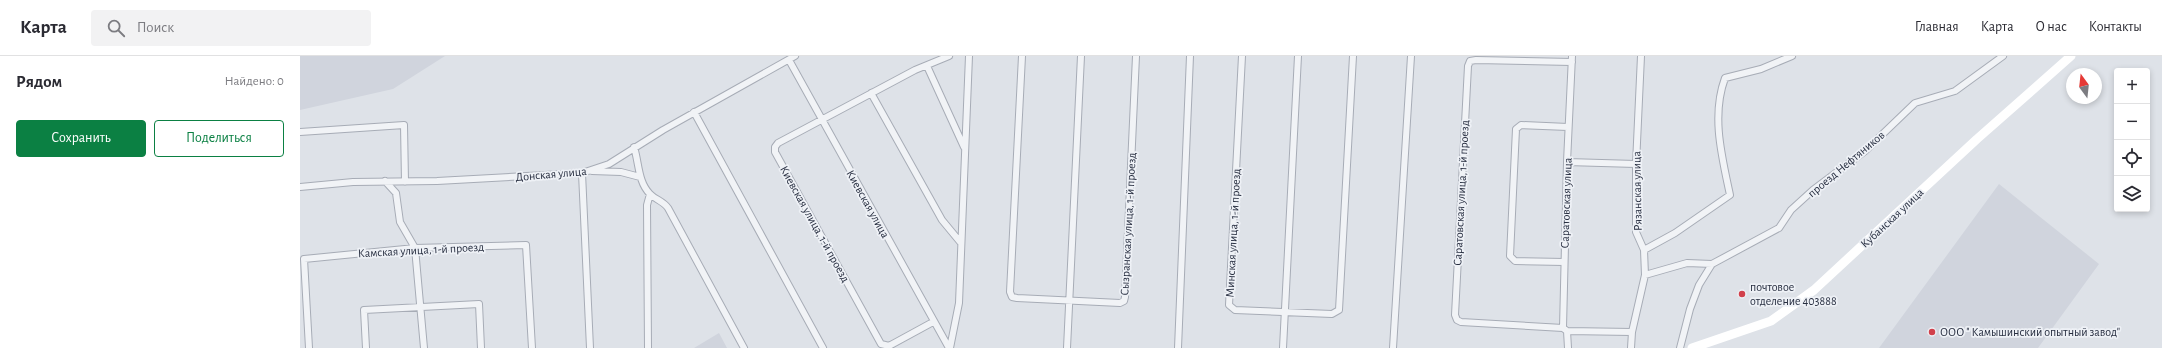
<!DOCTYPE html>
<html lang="ru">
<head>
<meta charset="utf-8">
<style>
  :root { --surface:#fff; --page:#f2f2f3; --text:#2b2b33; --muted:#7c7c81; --line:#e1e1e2; --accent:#0b8043 }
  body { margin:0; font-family:"Alegreya Sans",sans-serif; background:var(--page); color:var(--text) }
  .controls { position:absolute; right:12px; top:12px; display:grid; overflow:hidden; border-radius:4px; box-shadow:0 2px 6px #0003 }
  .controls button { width:36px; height:36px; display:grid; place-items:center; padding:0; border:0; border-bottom:1px solid var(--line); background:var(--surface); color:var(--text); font:20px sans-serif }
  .compass { position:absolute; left:1766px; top:12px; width:36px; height:36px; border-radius:50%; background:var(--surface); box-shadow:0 2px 6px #0003; rotate:345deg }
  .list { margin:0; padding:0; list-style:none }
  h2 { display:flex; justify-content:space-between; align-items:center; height:52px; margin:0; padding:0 16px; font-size:17px }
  h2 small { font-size:13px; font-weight:400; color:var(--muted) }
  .actions { display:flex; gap:8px; padding:12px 16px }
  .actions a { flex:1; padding:9px 0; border:1px solid var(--accent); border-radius:4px; text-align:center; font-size:14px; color:var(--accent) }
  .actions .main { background:var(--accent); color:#fff }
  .icon { flex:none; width:22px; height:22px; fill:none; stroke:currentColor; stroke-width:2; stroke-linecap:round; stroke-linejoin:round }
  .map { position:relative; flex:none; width:1862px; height:292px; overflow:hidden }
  header { display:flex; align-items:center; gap:24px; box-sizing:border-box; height:56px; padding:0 20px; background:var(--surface); border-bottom:1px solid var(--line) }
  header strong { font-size:19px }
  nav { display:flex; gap:22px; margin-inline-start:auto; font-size:14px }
  .search { width:280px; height:36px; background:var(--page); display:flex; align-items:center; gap:10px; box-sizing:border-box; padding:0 14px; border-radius:4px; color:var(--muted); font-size:15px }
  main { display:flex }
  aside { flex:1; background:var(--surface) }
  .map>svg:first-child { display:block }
  .built { fill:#d0d4dd }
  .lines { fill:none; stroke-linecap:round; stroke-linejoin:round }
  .street-casing { stroke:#a7acb6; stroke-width:8 }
  .street { stroke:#f1f3f6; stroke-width:6 }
  .secondary { stroke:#fff; stroke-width:9 }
  .poi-dot { fill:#d1404b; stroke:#eef1f6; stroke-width:1.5 }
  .labels { text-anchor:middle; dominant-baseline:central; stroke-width:3.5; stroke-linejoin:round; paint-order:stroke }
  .street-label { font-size:12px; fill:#272e40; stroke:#eef1f6 }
  .poi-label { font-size:12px; fill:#272e40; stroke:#eef1f6; text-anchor:start }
</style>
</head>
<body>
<header>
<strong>Карта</strong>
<div class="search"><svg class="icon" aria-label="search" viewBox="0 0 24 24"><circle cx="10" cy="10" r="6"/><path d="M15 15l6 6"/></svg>Поиск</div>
<nav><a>Главная</a><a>Карта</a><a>О нас</a><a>Контакты</a></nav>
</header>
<main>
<aside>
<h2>Рядом<small>Найдено: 0</small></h2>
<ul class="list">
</ul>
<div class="actions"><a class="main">Сохранить</a><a>Поделиться</a></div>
</aside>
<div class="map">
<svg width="1862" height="292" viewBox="0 0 1862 292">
  <rect width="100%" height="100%" fill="#dee2e8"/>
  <path class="built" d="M 0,0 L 145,0 L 93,33 L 0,54 Z
    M 1699,128 L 1799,208 L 1738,292 L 1579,292 Z
    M 419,277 L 427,292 L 394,292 Z"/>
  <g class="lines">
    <g class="street-casing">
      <path id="street" d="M 722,0 L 710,236 L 712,241 L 717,242 L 820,247 L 824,245 L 825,241 L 836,0
        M 942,0 L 929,249 L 935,254 L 1032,258 L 1039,254 L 1053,0
        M 489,4 L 649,292
        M 627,10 L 664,91
        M 571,37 L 642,164 L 661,187
        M 394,56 L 523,292
        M 0,76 L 104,69 L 105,126
        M 334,91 C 339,107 338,126 350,138 C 356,144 363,145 368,152 L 444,292
        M 1267,106 L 1336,108
        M 292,115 L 321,116 L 340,121
        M 282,117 L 290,292
        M 85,125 L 96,137 L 100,166 L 115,192 L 124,292
        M 0,131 L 53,126 L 137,125 L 282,117 L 309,108 L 363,74 L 495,0
        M 1344,194 L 1375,177 L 1430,139 C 1422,101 1411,60 1425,22 L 1461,13 L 1492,0
        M 1264,206 L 1215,205 L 1210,200 L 1216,73 L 1221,69 L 1268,71
        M 1345,219 L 1387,207 L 1412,208
        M 633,266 L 589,290 L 581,288 L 475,96 L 475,91 L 478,87 L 615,14 L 649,0
        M 1263,272 L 1161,266 L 1157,264 L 1155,259 L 1168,10 L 1170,5 L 1176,4 L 1272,6
        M 1267,275 L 1332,276
        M 9,292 L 4,203 L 115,192 L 226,189 L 232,292
        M 66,292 L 64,254 L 179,248 L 181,292
        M 348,292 L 347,149 L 350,138
        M 650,292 L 659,247 L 669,0
        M 767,292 L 781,0
        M 878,292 L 890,0
        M 983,292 L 998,0
        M 1093,292 L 1111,0
        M 1268,292 L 1267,275 L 1263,272 L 1267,106 L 1272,0
        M 1331,292 L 1332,276 L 1345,219 L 1344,194 L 1336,176 L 1336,108 L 1341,0
        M 1380,292 L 1390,253 L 1399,229 L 1412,208 L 1479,172 L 1491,154 L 1513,134 L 1565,95 L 1615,47 L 1655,35 L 1703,0"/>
    </g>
    <use href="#street" class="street"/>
    <path class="secondary" d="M 1392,292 L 1471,265 L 1514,234 L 1677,83 L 1771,0"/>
  </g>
  <g class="poi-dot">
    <circle cx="1442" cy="238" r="4"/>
    <circle cx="1632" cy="276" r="4"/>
  </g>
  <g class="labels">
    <g class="street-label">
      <text transform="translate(1546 108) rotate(-40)">проезд Нефтяников</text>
      <text transform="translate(251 118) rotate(-5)">Донская улица</text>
      <text transform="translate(1337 135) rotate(-91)">Рязанская улица</text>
      <text transform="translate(1161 137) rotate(-87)">Саратовская улица, 1-й проезд</text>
      <text transform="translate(1266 147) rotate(-88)">Саратовская улица</text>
      <text transform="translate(568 148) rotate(61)">Киевская улица</text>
      <text transform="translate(1592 162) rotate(-43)">Кубанская улица</text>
      <text transform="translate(515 168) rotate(61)">Киевская улица, 1-й проезд</text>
      <text transform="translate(828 168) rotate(-87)">Сызранская улица, 1-й проезд</text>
      <text transform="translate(933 177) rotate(-87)">Минская улица, 1-й проезд</text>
      <text transform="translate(121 194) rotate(-3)">Камская улица, 1-й проезд</text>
    </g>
    <g class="poi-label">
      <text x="1450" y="231">почтовое<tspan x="1450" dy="14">отделение 403888</tspan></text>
      <text x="1640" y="276">ООО " Камышинский опытный завод"</text>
    </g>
  </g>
</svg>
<div class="controls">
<button>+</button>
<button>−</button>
<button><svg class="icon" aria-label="locate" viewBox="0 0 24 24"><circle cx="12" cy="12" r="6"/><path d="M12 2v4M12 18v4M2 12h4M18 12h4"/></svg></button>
<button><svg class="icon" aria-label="layers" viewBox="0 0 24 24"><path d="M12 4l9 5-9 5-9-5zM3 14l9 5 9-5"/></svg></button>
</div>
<svg class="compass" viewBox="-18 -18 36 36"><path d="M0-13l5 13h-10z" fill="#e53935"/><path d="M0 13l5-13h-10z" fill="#7c7c81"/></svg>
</div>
</main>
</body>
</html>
